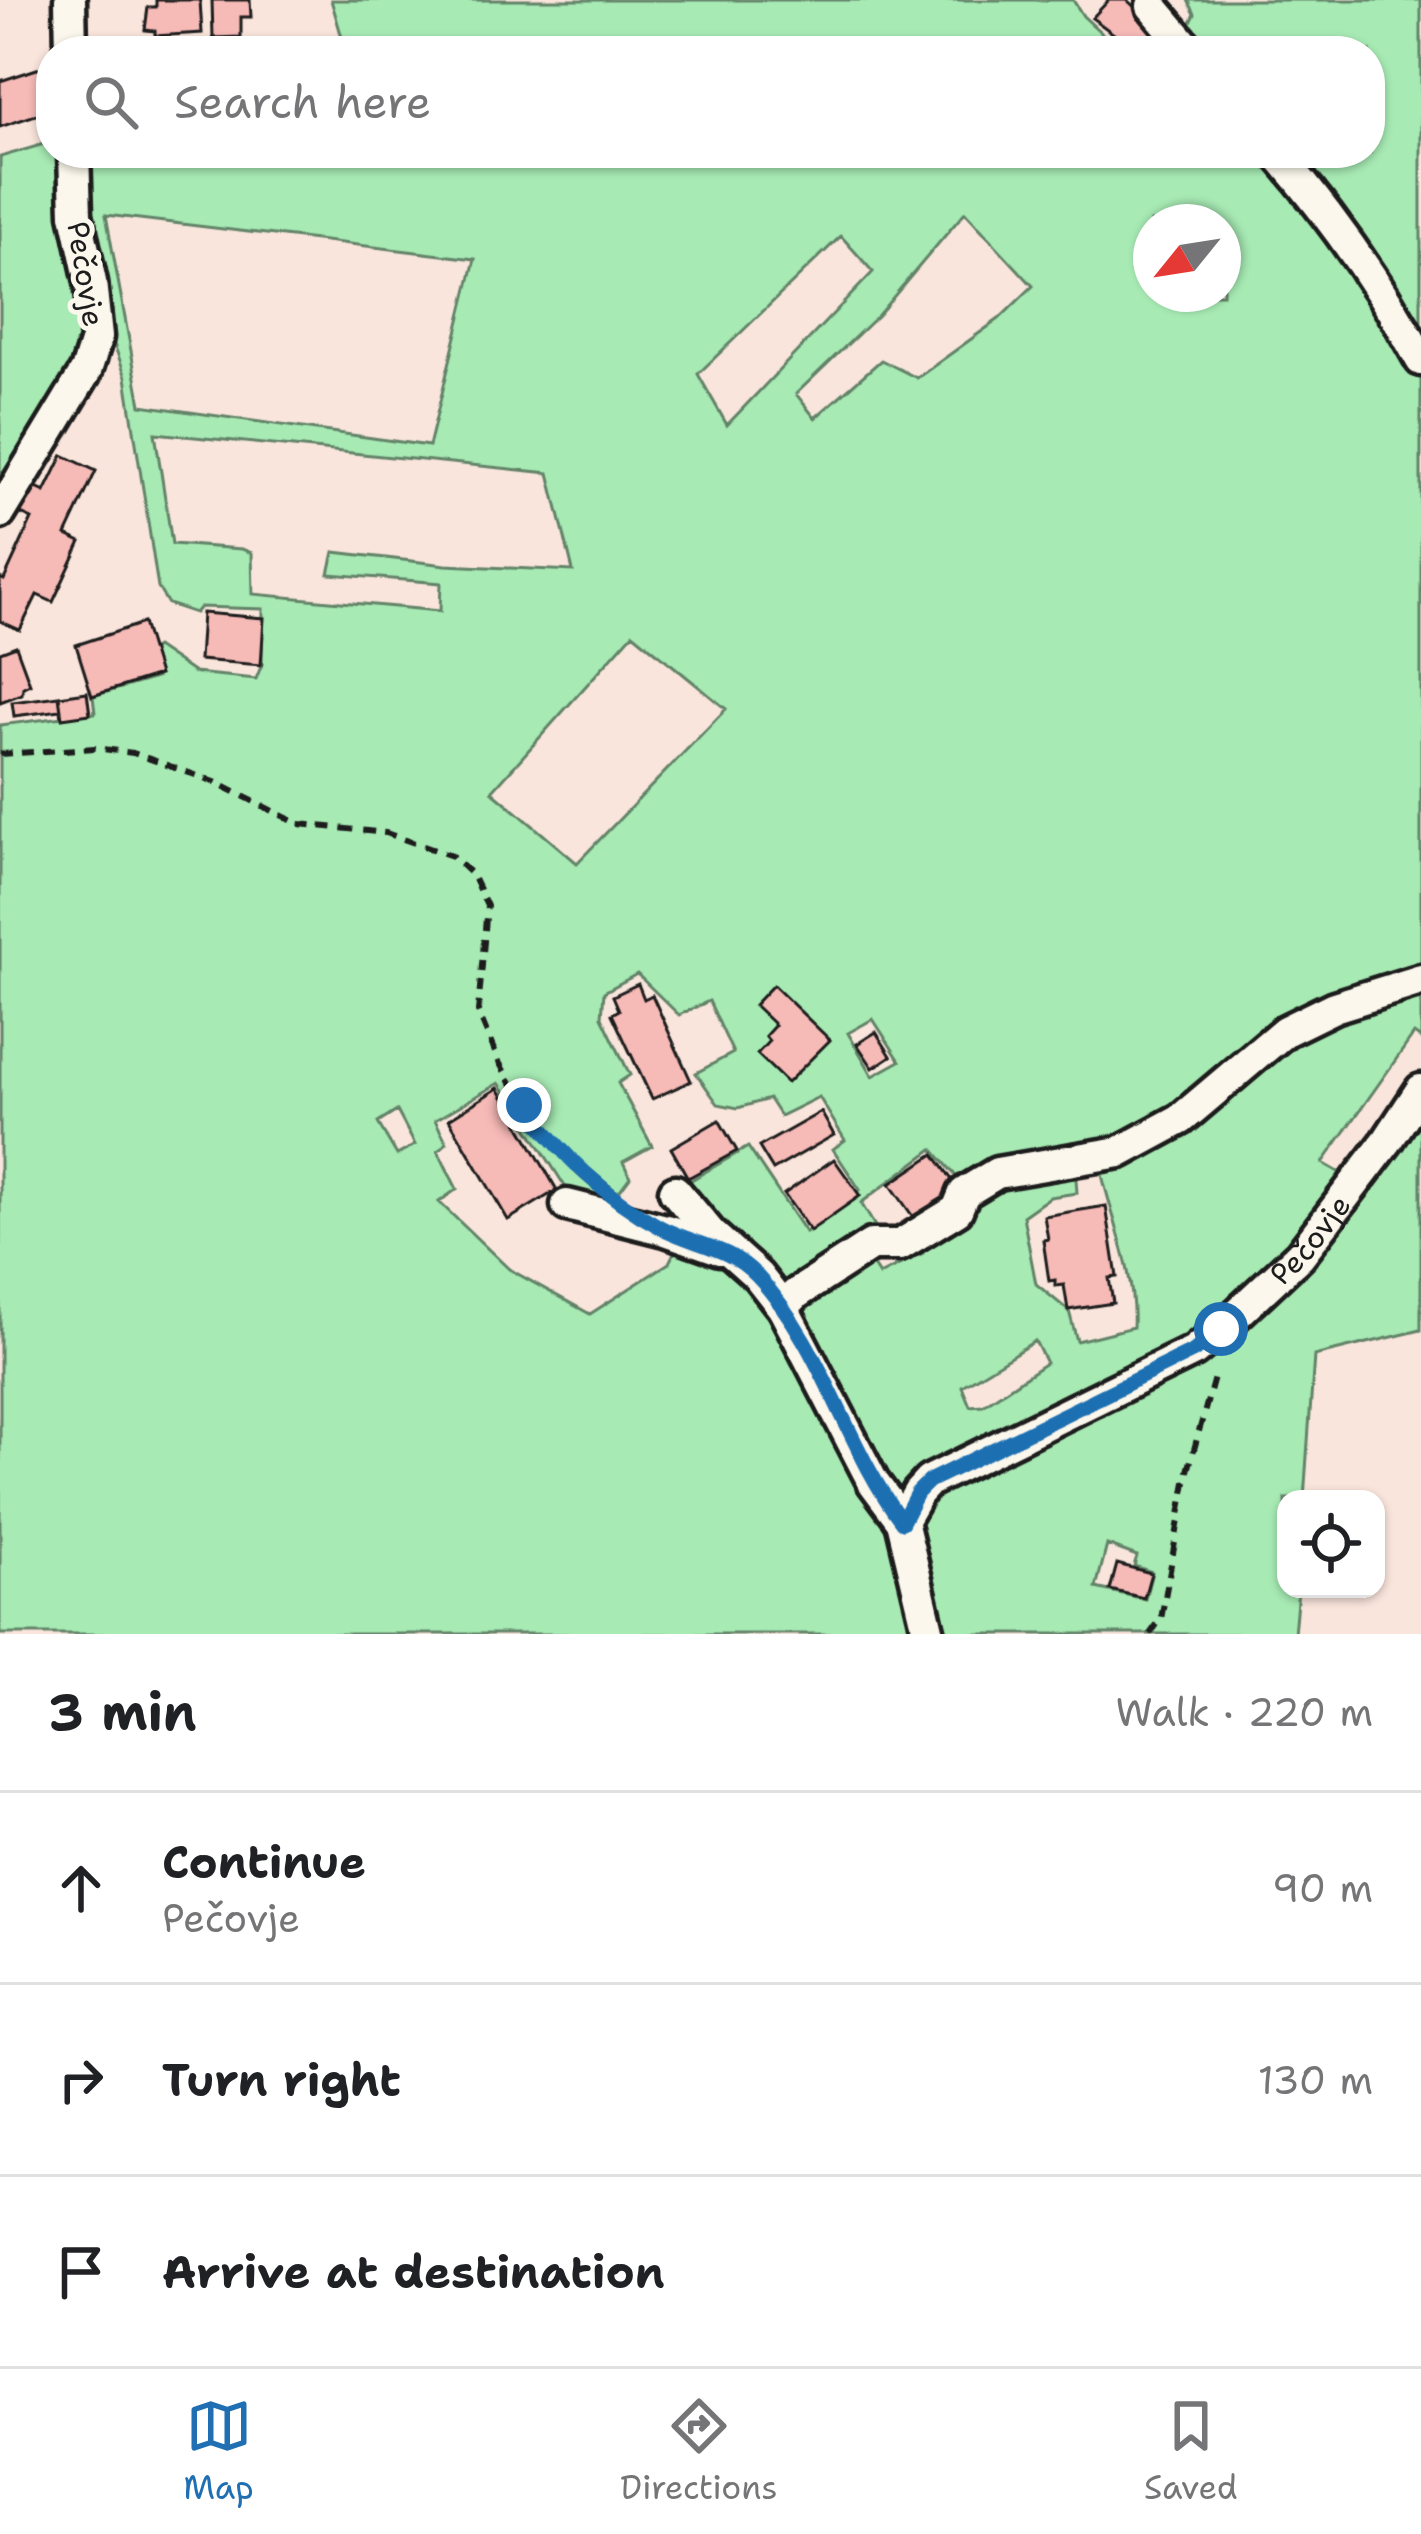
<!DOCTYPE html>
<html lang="en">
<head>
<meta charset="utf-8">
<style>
  :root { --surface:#fff; --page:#f2f2f2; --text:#202124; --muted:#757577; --line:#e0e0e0; --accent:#1f6fb2 }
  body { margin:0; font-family:"Shantell Sans",sans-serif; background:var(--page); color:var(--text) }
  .controls { position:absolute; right:36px; bottom:36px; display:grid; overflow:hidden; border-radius:24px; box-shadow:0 3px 9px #0004 }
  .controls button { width:108px; height:108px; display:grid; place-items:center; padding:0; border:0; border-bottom:3px solid var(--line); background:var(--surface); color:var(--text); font:60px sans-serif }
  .compass { position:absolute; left:1133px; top:204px; width:108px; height:108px; border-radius:50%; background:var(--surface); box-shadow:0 3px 9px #0004; rotate:240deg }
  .stop { position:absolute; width:36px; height:36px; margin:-27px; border:9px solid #1f6fb2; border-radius:50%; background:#fff }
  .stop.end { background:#1f6fb2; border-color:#fff; box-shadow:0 3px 12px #0008 }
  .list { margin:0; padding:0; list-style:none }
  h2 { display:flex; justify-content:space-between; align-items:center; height:156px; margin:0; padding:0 48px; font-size:51px }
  h2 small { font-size:39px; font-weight:400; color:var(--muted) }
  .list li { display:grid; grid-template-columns:78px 1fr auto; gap:36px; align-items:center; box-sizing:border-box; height:192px; padding:0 48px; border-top:3px solid var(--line) }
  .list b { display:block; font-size:45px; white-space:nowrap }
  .list p { margin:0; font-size:39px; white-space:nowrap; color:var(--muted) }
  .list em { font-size:39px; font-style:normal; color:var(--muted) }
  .icon { flex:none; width:66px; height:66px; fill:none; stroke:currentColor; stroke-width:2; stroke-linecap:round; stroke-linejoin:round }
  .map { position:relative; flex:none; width:1421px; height:1634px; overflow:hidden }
  .search { position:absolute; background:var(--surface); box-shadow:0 3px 9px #0004; left:36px; right:36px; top:36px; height:132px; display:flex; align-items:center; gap:30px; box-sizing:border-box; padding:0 42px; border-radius:48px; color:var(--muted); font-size:45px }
  .sheet { height:732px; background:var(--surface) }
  nav { display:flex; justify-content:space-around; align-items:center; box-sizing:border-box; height:168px; border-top:3px solid var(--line); background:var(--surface); font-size:33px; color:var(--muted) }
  nav a { display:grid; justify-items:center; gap:6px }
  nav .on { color:var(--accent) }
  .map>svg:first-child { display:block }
  .green { fill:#a7eab4; stroke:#628368; stroke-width:3; fill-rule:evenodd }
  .building { fill:#f6bab7; stroke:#1c1c1c; stroke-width:3 }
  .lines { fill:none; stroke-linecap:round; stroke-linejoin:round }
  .street-casing { stroke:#1c1c1c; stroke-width:39 }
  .path { stroke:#1c1c1c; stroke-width:6; stroke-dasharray:12 9; stroke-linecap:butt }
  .street { stroke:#fbf7ec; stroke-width:30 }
  .route { stroke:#1f6fb2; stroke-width:15 }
  .labels { text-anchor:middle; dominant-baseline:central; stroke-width:10; stroke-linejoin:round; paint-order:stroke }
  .street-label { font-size:30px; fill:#1c1c1c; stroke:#fbf7ec }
</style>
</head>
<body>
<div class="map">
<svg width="1421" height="1634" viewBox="0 0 1421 1634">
  <rect width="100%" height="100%" fill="#fae5dc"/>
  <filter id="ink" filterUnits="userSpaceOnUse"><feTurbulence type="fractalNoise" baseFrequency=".00833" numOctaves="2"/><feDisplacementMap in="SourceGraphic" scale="24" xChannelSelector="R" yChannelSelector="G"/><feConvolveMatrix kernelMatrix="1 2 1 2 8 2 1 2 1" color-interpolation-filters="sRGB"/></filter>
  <g filter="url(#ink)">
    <path class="green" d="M 331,0 L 1073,0 L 1083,16 L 1121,51 L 346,51 Z
      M 1188,0 L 1421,0 L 1421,344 L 1289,153 L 1370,153 L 1370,51 L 1196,51 L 1184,37 L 1195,14 Z
      M 83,37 L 245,51 L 82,51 Z
      M 51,142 L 51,153 L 65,153 L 88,333 L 78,362 L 0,485 L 0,157 Z
      M 81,153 L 1262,153 C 1323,220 1379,295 1421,376 L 1421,971 L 1329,1002 L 1154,1127 L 960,1181 L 933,1149 L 861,1203 L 879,1233 L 785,1293 L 734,1242 L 686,1183 L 748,1147 L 805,1232 L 860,1190 L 833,1149 L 845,1140 L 819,1097 L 780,1116 L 769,1099 L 738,1108 L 718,1104 L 696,1073 L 733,1053 L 709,1001 L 679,1015 L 637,974 L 604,992 L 602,1017 L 630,1075 L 618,1083 L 652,1146 L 623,1162 L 630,1177 L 618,1193 L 578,1161 L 576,1173 L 616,1206 L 568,1191 L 499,1083 L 435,1120 L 447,1143 L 438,1151 L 457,1189 L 439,1202 L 509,1269 L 590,1314 L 669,1263 L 680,1240 L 723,1258 L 773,1306 L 891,1525 L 922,1634 L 0,1634 L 0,725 L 95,713 L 93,696 L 156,678 L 151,650 L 156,647 L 194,673 L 256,679 L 262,664 L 263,609 L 200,607 L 195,613 L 168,604 L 158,588 L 126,377 L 104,317 ZM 965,212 L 1033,286 L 999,319 L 917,378 L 881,360 L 815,418 L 796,394 L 879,314 ZM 106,215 L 475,259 L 429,446 L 141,405 ZM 1151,222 L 1223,222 L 1223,294 L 1151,294 ZM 841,236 L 873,272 L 727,425 L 698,374 ZM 155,433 L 549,473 L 573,571 L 446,565 L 334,552 L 329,574 L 441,583 L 440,611 L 253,594 L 252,553 L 242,549 L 172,544 ZM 633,633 L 726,709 L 577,863 L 492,791 ZM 873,1019 L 900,1061 L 873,1076 L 848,1033 ZM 397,1111 L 415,1145 L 397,1155 L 378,1123 Z
      M 1421,986 L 1421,1039 L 1414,1034 L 1323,1163 L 1349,1178 C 1304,1232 1258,1288 1200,1330 C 1108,1398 992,1428 898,1491 L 880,1483 L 804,1325 C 801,1286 838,1274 866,1255 L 879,1275 L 923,1253 L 923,1235 L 968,1196 L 1068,1169 L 1076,1179 L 1077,1193 L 1050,1197 L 1023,1216 L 1036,1284 L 1069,1311 L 1077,1341 L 1133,1327 C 1136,1272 1111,1218 1100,1166 L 1286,1038 ZM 1035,1341 L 1046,1363 L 983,1405 L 970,1406 L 962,1386 Z
      M 1421,1104 L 1421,1330 L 1314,1356 L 1304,1499 L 1286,1499 L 1286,1589 L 1298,1589 L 1294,1634 L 938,1634 L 913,1531 L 933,1487 L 1215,1348 ZM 1107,1545 L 1137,1556 L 1134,1566 L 1152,1572 L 1145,1599 L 1096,1588 Z"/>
    <path class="building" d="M 156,0 L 200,0 L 202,33 L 155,36 L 155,31 L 145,30 L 148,7 L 156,7 Z
      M 212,0 L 250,0 L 251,17 L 241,17 L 241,37 L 213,38 Z
      M 1109,0 L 1127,0 L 1158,29 L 1137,51 L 1092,18 Z
      M 1156,31 L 1172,46 L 1167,51 L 1142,51 L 1140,49 Z
      M 43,67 L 51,91 L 51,110 L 0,127 L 0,81 Z
      M 63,455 L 96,471 L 66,535 L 81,542 L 53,602 L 37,595 L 20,630 L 0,621 L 0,578 L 4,580 L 32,519 L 19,513 L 32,486 L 45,492 Z
      M 202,613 L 264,618 L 261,665 L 199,660 Z
      M 143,623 L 159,675 L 92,696 L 76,645 Z
      M 16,646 L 30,684 L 23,687 L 22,694 L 0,702 L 0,652 Z
      M 87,692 L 90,714 L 62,718 L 59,696 Z
      M 59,696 L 61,710 L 14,716 L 12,702 Z
      M 638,984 L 644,999 L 652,995 L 691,1081 L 652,1099 L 612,1014 L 619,1010 L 613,996 Z
      M 773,985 L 830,1040 L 787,1083 L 757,1054 L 769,1041 L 765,1036 L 775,1025 L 754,1005 Z
      M 876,1032 L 891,1056 L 873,1068 L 857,1044 Z
      M 498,1088 L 557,1190 L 508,1220 L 449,1119 Z
      M 821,1112 L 834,1135 L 773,1170 L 759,1147 Z
      M 719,1120 L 737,1151 L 688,1178 L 671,1148 Z
      M 934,1154 L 959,1190 L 916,1221 L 890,1184 Z
      M 834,1159 L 860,1196 L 810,1231 L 784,1194 Z
      M 1106,1206 L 1117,1277 L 1109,1278 L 1113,1303 L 1068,1310 L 1064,1285 L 1055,1286 L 1055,1280 L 1049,1281 L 1043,1240 L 1048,1239 L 1044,1216 Z
      M 1117,1564 L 1151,1573 L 1144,1598 L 1110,1590 Z"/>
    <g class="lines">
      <g class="street-casing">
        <g id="street">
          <path d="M 70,0 L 71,51"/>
          <path d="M 1152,6 L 1190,51"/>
          <path d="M 1277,153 C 1332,217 1380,285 1421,360"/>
          <path d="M 0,513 L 86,371 L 97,337 L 91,282 L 76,214 L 74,153"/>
          <path d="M 675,1191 L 711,1234 L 758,1276 L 783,1308 L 873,1482 L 902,1521"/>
          <path d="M 567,1205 L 666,1230 L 720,1249"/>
          <path d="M 783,1308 L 796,1294 L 871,1245 L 900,1245 L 957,1210 L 964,1193 L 997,1173 L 1120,1152 L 1181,1119 L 1285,1031 L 1334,1007 L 1421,980"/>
          <path id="s1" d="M 929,1634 L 902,1521 L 918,1493 L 929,1481 L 1194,1351 L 1221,1329 L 1300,1255 L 1388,1140 L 1421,1090"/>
        </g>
      </g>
      <path class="path" d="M 0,754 L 95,748 L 133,753 L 215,782 L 299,824 L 386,833 L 452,856 L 472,875 L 487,906 L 478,1012 L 499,1062 L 524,1105 L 563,1155 L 593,1182
        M 1150,1634 L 1161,1619 L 1188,1471 L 1215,1374"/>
      <use href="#street" class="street"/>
    </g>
  </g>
  <g class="lines" filter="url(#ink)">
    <path class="route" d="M 524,1105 C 563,1155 603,1196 660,1227 C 694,1245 729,1246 757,1276 C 823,1345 845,1446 902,1522 L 917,1493 L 929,1481 L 1194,1351 L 1221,1329"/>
  </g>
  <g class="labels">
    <g class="street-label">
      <text transform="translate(86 274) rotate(81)">Pečovje</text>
      <text stroke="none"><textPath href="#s1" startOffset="621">Pečovje</textPath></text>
    </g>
  </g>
</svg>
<div class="controls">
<button><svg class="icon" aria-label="locate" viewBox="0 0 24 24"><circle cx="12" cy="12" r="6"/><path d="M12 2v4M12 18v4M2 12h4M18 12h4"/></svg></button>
</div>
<svg class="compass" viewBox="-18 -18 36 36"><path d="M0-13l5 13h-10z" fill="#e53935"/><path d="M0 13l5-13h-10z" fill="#757577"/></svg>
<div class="stop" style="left:1221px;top:1329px"></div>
<div class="stop end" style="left:524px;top:1105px"></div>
<div class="search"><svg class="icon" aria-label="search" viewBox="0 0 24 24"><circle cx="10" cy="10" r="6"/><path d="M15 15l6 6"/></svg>Search here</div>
</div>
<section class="sheet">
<h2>3 min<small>Walk · 220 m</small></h2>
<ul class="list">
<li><svg class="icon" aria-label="ahead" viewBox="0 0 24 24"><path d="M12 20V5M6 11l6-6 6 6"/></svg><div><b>Continue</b><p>Pečovje</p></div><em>90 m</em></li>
<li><svg class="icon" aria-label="right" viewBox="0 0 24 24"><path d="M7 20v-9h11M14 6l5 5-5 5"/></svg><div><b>Turn right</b></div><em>130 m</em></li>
<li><svg class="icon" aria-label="arrive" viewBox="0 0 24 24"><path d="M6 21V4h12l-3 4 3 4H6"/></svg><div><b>Arrive at destination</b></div></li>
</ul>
</section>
<nav>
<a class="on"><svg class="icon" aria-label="map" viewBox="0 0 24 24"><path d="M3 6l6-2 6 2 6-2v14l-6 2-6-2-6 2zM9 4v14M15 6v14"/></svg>Map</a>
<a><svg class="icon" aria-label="directions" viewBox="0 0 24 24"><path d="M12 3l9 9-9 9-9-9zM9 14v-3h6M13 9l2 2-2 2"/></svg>Directions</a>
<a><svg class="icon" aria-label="saved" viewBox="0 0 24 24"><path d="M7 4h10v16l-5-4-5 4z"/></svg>Saved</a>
</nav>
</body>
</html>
